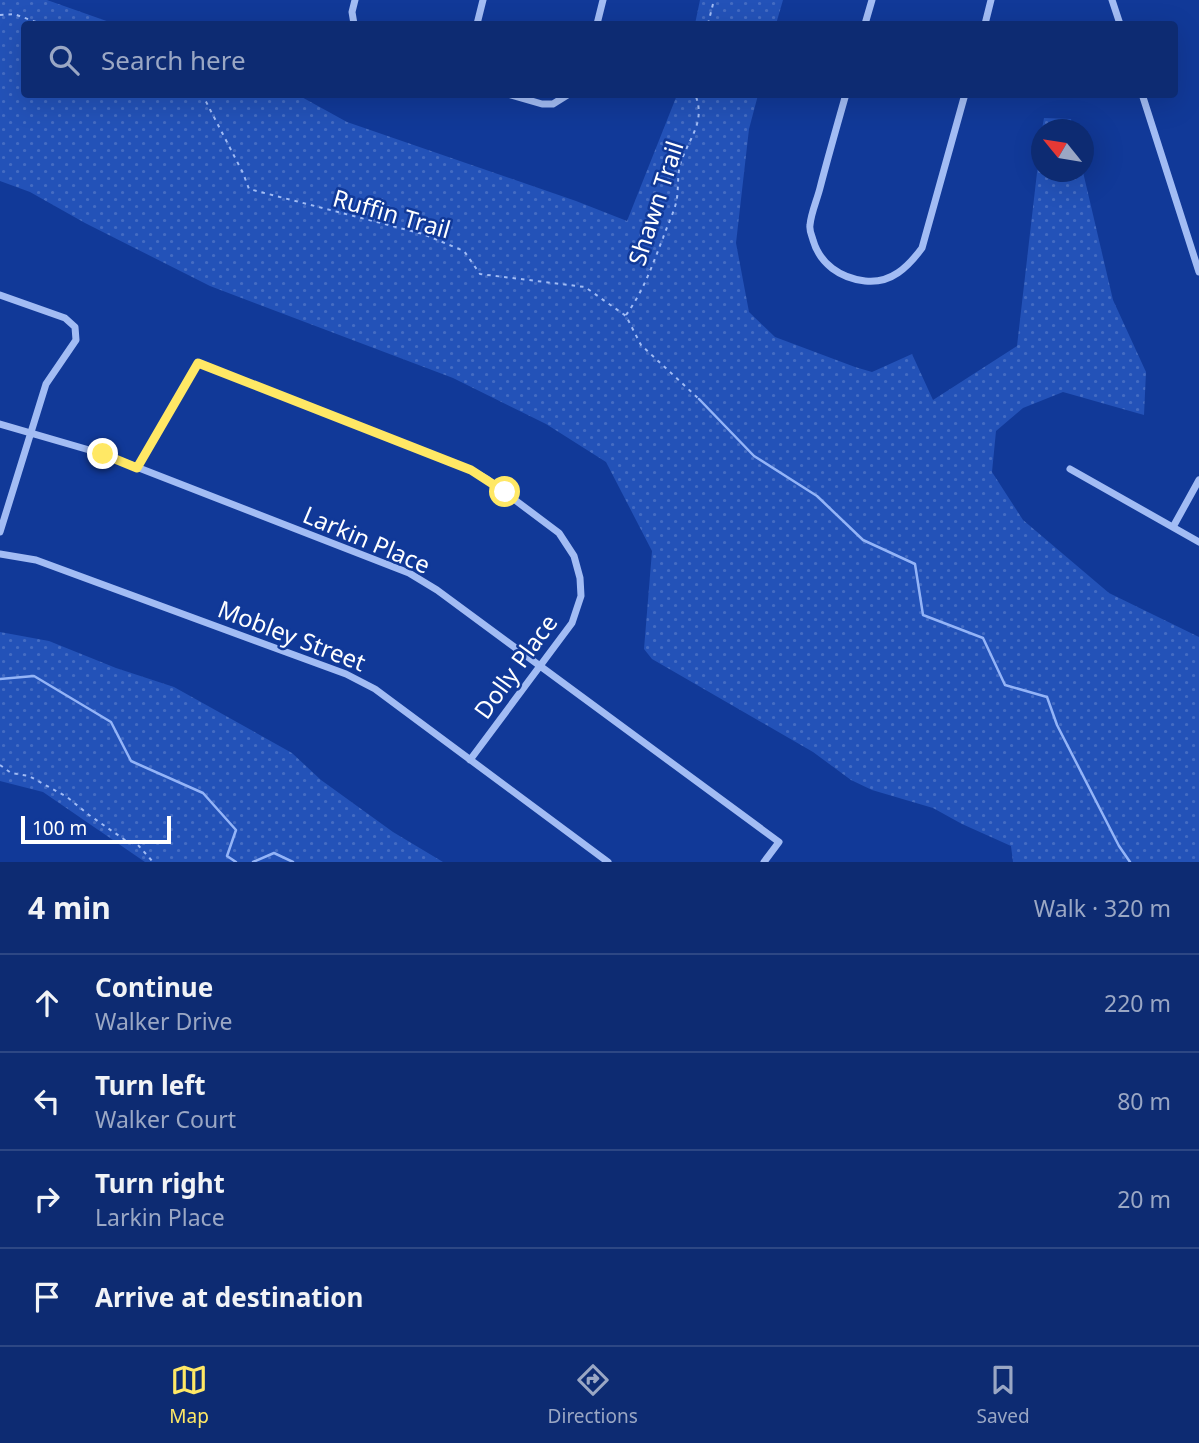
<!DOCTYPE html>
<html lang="en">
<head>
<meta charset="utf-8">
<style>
  :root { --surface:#0d2b72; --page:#1b377a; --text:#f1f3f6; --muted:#9aa7c4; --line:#2d4784; --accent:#ffe865 }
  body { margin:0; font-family:"Noto Sans",sans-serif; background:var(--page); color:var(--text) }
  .compass { position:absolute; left:1031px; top:119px; width:63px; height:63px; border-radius:50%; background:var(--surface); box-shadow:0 7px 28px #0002; rotate:300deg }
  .scale { position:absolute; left:21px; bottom:18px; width:150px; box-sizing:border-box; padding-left:7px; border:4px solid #fff; border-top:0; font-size:19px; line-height:24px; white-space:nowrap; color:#fff; -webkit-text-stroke:5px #113998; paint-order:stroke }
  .stop { position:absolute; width:21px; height:21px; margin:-16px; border:5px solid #ffe865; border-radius:50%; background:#fff }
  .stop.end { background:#ffe865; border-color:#fff; box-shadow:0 2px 7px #0008 }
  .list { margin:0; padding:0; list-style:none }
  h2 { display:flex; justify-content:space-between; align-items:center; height:91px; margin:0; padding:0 28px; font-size:30px }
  h2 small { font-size:23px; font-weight:400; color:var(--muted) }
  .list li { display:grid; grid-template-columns:46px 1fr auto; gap:21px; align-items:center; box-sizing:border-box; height:98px; padding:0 28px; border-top:2px solid var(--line) }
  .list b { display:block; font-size:26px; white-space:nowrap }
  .list p { margin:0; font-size:23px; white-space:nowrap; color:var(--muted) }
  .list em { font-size:23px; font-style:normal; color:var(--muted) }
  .icon { flex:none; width:38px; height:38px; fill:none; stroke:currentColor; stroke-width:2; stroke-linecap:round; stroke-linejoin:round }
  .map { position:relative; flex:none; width:1199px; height:862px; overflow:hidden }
  .search { position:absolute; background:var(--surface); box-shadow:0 7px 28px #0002; left:21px; right:21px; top:21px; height:77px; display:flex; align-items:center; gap:18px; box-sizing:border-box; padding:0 24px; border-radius:7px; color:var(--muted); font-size:26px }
  .sheet { height:483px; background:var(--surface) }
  nav { display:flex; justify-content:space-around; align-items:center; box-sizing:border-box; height:98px; border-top:2px solid var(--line); background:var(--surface); font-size:19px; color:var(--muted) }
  nav a { display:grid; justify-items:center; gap:4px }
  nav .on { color:var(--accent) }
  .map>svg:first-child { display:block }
  .grass { fill:url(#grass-dots) }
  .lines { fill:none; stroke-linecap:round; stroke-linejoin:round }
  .stream { stroke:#94b4f7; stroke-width:2.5 }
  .path { stroke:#a2bcf4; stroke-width:2; stroke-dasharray:3.5 5; stroke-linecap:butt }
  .minor { stroke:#a2bcf4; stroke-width:7 }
  .route { stroke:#ffe865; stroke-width:9 }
  .labels { text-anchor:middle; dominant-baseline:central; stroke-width:5; stroke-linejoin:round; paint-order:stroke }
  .street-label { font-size:24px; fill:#fff; stroke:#113998 }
</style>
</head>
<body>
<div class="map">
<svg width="1199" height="862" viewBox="0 0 1199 862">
  <defs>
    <pattern id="grass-dots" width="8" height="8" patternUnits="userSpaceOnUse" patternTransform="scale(1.75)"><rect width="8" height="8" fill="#2352b8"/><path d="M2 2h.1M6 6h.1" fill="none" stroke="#446cc3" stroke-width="1.8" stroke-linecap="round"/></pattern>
  </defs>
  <rect width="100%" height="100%" fill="#113998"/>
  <path class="grass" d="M 0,0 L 47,0 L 115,24 L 24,24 L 24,94 L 298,95 L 347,122 L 576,201 L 627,221 L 677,95 L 758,95 L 749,129 L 736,243 L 749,312 L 775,337 L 855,367 L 872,372 L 912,354 L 933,400 L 1017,346 L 1041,138 L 1042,172 L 1083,172 L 1113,300 L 1146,372 L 1144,415 L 1063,392 L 1023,408 L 996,431 L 992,472 L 1023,520 L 1109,593 L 1199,637 L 1199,862 L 1013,862 L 1011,846 L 962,824 L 933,808 L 872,790 L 851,780 L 813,752 L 652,659 L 644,649 L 652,551 L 606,462 L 546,424 L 453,378 L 210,286 L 85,223 L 30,192 L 0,181 Z
    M 700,0 L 783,0 L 776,24 L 695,24 Z
    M 1044,118 L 1071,119 L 1073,129 L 1042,129 Z
    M 0,632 L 49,641 L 116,668 L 174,687 L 292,753 L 321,780 L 393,832 L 443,862 L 145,862 L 43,792 L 0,781 Z"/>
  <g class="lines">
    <path class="stream" d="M 699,399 L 754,456 L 817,496 L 863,540 L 915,564 L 923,615 L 983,638 L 1005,685 L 1047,697 L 1057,725 L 1119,846 L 1130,862
      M 0,679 L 34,676 L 111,722 L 131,761 L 203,793 L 236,830 L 227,856 L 236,862
      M 253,862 L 274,853 L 293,862"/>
    <path class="path" d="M 0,15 L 14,14 L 36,22 L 38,24
      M 708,24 L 714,0
      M 202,94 L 243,173 L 249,189 L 423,234 L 464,251 L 480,274 L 585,287 L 626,316 L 641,345 L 699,399
      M 626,315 C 644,290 652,266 663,238 C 667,226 673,215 676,203 C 679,190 677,177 680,165 C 687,140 707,123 695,94
      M 0,765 L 11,773 L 29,776 L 67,797 L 89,815 L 125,840 L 138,845 L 153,862"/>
    <path class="minor" d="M 1112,0 L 1120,24
      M 354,24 L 352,12 L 355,0
      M 477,24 L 483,0
      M 597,24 L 603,0
      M 865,24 L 872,0
      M 985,24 L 991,0
      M 508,94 L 542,104 L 553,104 L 569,94
      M 846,94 C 837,126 828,157 820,188 C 817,200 811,213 810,225 C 809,230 812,236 813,240 C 820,264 840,278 865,281 C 891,284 908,267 922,248 L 965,94
      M 1142,94 L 1199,272
      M 0,295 L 65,318 L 75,327 L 76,340 L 46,384 L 0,532
      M 0,424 L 103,454 L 409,573 L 437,590 L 779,842 L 764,862
      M 137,468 L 198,363 L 471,470 L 487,479 L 559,533 L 574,556 L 580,578 L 581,596 L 572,623 L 470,760
      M 1070,469 L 1199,542
      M 1173,527 L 1199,480
      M 0,554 L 36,560 L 346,674 L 375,689 L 608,862"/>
  </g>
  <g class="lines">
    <path class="route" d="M 103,454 L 137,468 L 198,363 L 471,470 L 505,492"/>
  </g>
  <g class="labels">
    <g class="street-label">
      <text transform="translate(655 203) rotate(-72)">Shawn Trail</text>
      <text transform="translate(392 213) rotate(16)">Ruffin Trail</text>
      <text transform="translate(367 539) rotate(23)">Larkin Place</text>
      <text transform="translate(292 635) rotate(21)">Mobley Street</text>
      <text transform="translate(515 666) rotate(-54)">Dolly Place</text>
    </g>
  </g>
</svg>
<svg class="compass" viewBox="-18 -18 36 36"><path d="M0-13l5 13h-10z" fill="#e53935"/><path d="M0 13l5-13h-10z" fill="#9aa7c4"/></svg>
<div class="scale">100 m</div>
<div class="stop" style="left:505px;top:492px"></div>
<div class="stop end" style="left:103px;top:454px"></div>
<div class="search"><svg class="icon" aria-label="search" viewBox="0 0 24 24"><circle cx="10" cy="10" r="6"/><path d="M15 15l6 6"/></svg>Search here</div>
</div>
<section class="sheet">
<h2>4 min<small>Walk · 320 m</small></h2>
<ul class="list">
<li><svg class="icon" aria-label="ahead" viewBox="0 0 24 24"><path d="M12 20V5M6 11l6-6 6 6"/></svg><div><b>Continue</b><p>Walker Drive</p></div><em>220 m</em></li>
<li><svg class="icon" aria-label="left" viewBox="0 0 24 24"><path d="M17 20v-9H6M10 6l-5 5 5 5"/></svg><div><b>Turn left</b><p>Walker Court</p></div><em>80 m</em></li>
<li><svg class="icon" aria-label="right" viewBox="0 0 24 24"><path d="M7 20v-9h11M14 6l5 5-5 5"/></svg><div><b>Turn right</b><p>Larkin Place</p></div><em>20 m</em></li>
<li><svg class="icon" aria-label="arrive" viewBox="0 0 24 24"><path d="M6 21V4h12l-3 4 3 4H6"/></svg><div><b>Arrive at destination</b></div></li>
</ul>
</section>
<nav>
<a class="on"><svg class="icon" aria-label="map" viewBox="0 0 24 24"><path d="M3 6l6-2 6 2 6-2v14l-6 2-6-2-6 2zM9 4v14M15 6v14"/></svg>Map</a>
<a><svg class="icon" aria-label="directions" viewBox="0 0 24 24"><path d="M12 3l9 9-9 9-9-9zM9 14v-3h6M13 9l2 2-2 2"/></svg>Directions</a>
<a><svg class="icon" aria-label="saved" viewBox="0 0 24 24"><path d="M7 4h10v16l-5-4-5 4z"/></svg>Saved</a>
</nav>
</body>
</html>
